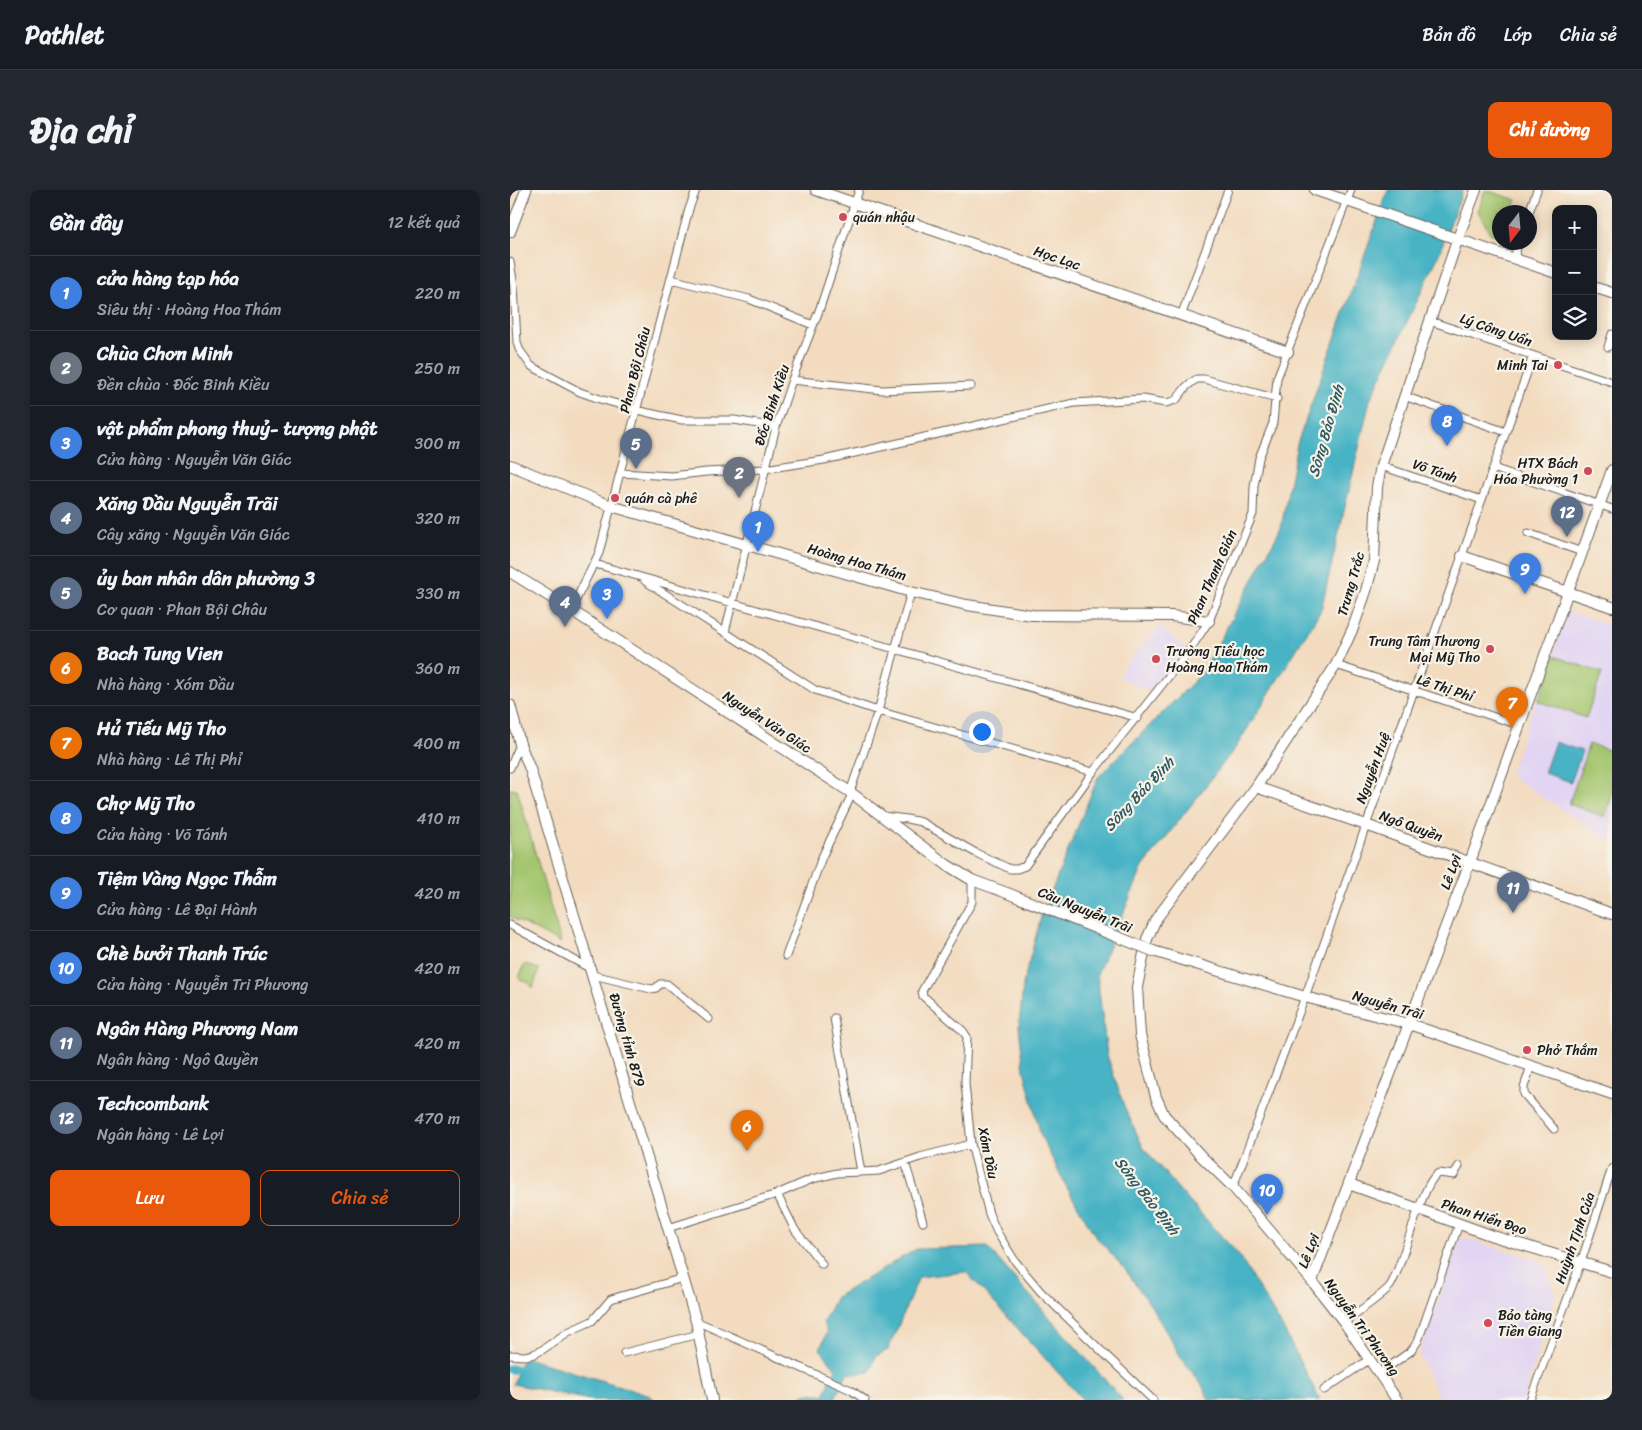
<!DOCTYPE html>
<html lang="vi">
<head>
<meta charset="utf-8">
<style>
  :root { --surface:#171b24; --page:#242831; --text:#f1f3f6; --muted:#9ea1a6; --line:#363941; --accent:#ea580c }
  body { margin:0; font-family:Sriracha,sans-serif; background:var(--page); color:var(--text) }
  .controls { position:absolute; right:15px; top:15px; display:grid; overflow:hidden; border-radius:10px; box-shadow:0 2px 12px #0003 }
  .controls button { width:45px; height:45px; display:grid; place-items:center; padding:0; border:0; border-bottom:1px solid var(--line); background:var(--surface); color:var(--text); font:25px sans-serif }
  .compass { position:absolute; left:982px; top:15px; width:45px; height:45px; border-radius:50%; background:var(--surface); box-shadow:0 2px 12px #0003; rotate:196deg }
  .you { position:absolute; left:471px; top:541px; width:18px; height:18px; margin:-12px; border:4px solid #fff; border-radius:50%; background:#1a73e8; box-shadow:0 0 0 8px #1a73e833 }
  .badge { display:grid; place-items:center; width:32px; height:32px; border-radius:50%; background:var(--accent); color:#fff; font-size:16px; font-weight:700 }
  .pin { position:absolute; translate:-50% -41px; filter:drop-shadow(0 1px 2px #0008) }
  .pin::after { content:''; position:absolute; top:26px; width:18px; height:15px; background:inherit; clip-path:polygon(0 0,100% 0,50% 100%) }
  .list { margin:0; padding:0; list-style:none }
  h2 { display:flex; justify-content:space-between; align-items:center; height:65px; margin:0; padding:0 20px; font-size:21px }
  h2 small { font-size:16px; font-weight:400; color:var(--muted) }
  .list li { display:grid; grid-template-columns:32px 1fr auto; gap:15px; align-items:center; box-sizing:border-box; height:75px; padding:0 20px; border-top:1px solid var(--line) }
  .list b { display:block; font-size:19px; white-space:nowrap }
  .list p { margin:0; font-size:16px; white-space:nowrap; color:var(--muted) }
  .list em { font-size:16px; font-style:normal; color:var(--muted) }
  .actions { display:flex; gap:10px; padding:15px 20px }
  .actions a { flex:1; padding:11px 0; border:1px solid var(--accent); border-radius:10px; text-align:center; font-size:18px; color:var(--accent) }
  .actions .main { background:var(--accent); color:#fff }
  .icon { flex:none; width:28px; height:28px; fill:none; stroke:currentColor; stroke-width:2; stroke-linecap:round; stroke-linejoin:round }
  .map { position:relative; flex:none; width:1102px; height:1210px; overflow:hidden; border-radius:10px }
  header { display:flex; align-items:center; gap:30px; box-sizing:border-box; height:70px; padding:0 25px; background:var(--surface); border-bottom:1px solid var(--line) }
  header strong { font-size:24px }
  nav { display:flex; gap:28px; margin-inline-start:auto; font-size:18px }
  .intro { display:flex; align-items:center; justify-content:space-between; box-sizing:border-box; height:120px; padding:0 30px }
  h1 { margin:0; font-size:35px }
  .button { padding:12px 22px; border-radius:10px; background:var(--accent); color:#fff; font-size:18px; font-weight:700 }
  main { display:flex; gap:30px; padding:0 30px }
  aside { flex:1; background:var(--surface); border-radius:10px; box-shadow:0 2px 12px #0003 }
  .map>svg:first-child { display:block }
  .built { fill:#e2d4f3 }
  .green { fill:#a4c66e; stroke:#607145 }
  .water { fill:#47b3c5; stroke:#326870 }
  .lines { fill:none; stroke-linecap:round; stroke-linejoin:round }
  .canal { stroke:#47b3c5; stroke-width:9 }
  .street-casing { stroke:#675f55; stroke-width:9 }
  .secondary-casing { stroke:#675f55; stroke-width:12 }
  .street { stroke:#fff; stroke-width:7 }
  .secondary { stroke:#fff; stroke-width:10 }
  .secondary-bridge-casing { stroke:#675f55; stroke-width:12; stroke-linecap:butt }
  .secondary-bridge { stroke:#fff; stroke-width:10 }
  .poi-dot { fill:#d1495b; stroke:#f7f3e8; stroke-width:2 }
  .labels { text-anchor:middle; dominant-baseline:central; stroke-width:4.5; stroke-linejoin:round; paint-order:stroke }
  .poi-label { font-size:14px; fill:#1c1c1c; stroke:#f7f3e8; text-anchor:start }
  .street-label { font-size:14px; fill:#1c1c1c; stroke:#f7f3e8 }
  .water-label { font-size:15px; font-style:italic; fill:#2d5860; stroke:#f7f3e8 }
</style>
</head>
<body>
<header>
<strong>Pathlet</strong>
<nav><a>Bản đồ</a><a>Lớp</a><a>Chia sẻ</a></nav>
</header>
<div class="intro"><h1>Địa chỉ</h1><a class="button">Chỉ đường</a></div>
<main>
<aside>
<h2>Gần đây<small>12 kết quả</small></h2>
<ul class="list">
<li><span class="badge" style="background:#3f7fe0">1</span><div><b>cửa hàng tạp hóa</b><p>Siêu thị · Hoàng Hoa Thám</p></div><em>220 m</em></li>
<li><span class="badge" style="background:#6b7280">2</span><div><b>Chùa Chơn Minh</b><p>Đền chùa · Đốc Binh Kiều</p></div><em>250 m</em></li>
<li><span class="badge" style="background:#3f7fe0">3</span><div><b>vật phẩm phong thuỷ- tượng phật</b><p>Cửa hàng · Nguyễn Văn Giác</p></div><em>300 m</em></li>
<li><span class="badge" style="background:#5c6f8a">4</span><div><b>Xăng Dầu Nguyễn Trãi</b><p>Cây xăng · Nguyễn Văn Giác</p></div><em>320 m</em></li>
<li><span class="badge" style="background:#5c6f8a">5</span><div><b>ủy ban nhân dân phường 3</b><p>Cơ quan · Phan Bội Châu</p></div><em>330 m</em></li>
<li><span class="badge" style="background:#e8710a">6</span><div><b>Bach Tung Vien</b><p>Nhà hàng · Xóm Dầu</p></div><em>360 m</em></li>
<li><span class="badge" style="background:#e8710a">7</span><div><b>Hủ Tiếu Mỹ Tho</b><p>Nhà hàng · Lê Thị Phỉ</p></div><em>400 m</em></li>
<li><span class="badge" style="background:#3f7fe0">8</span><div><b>Chợ Mỹ Tho</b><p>Cửa hàng · Võ Tánh</p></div><em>410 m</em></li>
<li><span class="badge" style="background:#3f7fe0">9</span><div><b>Tiệm Vàng Ngọc Thẫm</b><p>Cửa hàng · Lê Đại Hành</p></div><em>420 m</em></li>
<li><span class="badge" style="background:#3f7fe0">10</span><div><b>Chè bưởi Thanh Trúc</b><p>Cửa hàng · Nguyễn Tri Phương</p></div><em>420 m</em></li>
<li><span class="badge" style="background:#5c6f8a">11</span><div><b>Ngân Hàng Phương Nam</b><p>Ngân hàng · Ngô Quyền</p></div><em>420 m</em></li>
<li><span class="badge" style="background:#5c6f8a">12</span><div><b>Techcombank</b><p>Ngân hàng · Lê Lợi</p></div><em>470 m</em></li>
</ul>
<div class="actions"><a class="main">Lưu</a><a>Chia sẻ</a></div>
</aside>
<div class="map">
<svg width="1102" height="1210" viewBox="0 0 1102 1210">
  <rect width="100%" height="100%" fill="#f7f3e8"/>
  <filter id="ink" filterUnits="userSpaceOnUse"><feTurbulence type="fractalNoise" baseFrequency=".02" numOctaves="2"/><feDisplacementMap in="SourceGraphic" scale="10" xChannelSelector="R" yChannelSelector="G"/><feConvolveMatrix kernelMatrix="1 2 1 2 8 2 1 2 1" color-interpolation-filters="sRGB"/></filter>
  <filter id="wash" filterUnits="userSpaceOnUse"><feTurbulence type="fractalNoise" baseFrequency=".0096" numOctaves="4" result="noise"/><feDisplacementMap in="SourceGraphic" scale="20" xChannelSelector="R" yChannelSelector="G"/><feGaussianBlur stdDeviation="1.12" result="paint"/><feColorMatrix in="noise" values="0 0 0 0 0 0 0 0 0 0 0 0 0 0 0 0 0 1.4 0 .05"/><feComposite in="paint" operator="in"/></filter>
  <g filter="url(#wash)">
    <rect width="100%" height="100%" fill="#f3dbbf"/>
    <path class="built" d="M 1058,421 L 1102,436 L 1102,652 L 999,585 Z
      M 649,436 L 678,461 L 642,503 L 609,487 L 615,476 Z
      M 951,1047 L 1033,1072 L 1046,1103 L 1013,1210 L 930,1210 L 909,1163 Z"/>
    <path class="green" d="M 975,0 L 1007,10 L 1002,22 L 989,22 L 989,47 L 980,43 L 968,21 Z
      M 1044,466 L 1092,483 L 1076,528 L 1028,511 Z
      M 1079,554 L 1102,561 L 1102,606 L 1095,627 L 1059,614 Z
      M 0,599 L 7,599 L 51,753 L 0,727 Z
      M 14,775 L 15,774 L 29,779 L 23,798 L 18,792 L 11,791 L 9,788 Z"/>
    <path class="water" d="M 878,0 L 953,0 L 927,69 L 860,210 L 811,420 L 726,557 L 633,677 L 587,784 L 597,865 L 614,916 L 633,957 L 677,1009 L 728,1064 L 774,1140 L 810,1210 L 699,1210 L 692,1195 L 672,1169 L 641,1116 L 614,1078 L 586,1047 L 556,996 L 531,946 L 514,880 L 509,837 L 513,794 L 531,727 L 588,587 L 692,483 L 771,338 L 787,254 Z
      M 1045,552 L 1072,561 L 1061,592 L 1034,583 Z
      M 477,1057 L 613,1210 L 573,1210 L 456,1082 L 409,1087 L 378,1160 L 366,1166 L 360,1182 L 337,1184 L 324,1210 L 284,1210 C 292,1204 305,1202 314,1205 L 326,1179 L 310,1159 L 317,1142 L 313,1132 L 326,1107 L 406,1059 Z
      M 13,1167 L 137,1204 L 145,1210 L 80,1210 L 3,1194 Z"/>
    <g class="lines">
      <path class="canal" d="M 0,1179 L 20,1180"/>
    </g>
  </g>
  <g filter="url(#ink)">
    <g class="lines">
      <g class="street-casing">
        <path id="street" d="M 1019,22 L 1027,0
          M 1004,68 L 1009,52
          M 0,72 L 4,96 L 7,152 L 9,159 L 21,176 L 70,202 L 90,209 L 139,223 L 172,230 L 224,230 L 266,237
          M 161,89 L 239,109 L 303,135
          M 671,126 L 718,0
          M 920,131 L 1102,192
          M 1098,157 L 1102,144
          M 282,190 L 372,200 L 461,196
          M 894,206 L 996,242
          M 871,276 L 972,310
          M 983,278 L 1102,319
          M 110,283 L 162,286 L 196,282 L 254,279 L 314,270 L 564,213 L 633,209 L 656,213 L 666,210 L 676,197 L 682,192 L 687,189 L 694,189 L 767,209
          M 1018,343 L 1072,362
          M 85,374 L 628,528
          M 135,391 L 305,500 L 368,521 L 583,582
          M 61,420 L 89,363 L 179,19 L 186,0
          M 215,442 L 266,237 L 282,190 L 310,118 L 349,0
          M 826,475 L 1009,535
          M 0,578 L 10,554
          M 340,602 L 368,521 L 401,402
          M 372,626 L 397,629 L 411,632 L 466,663 L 500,679 L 507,679 L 515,676 L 583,582 L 681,458 L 699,431 L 743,324 L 744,296 L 749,268 L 763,233 L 767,188 L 841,0
          M 462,690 L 462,712 L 412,801 L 413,806 L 453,841 L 457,847 L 455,893 L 461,954 L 479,1024 L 487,1042 L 505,1071 L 530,1101 L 581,1151 L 643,1210
          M 0,735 L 81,779
          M 276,766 L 312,667 L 342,604
          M 83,785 L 141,799 L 146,798 L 150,794 L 157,794 L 199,829
          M 324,828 L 351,982 L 369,981 L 410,967 L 461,954
          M 1021,876 L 1014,897 L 1014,904 L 1044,939
          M 395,972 L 413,1032
          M 723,997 L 795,807 L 1023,166
          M 267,1004 L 285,1040 L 312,1074
          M 158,1038 L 267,1004 L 302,989 L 327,983 L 351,982
          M 186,1131 L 341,1200 L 355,1210
          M 834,1132 C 846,1123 872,1106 880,1096 C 893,1078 912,989 929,983 L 944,985 L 949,976
          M 114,1163 L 189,1144
          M 0,1165 L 15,1166 L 24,1164 L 32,1160 L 58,1142 L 82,1131 L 101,1109 L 173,1088
          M 870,1183 L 901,1161 L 908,1151 L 949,1034
          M 814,1200 L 860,1169
          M 1020,1210 L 1071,1072 L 1102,978"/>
      </g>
      <g class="secondary-casing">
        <path id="secondary" d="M 306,0 L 778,162
          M 805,0 L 1046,83
          M 0,42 L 16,0
          M 1083,97 L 1102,103
          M 0,275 L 101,316 L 401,402 L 457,415 L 522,425 L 661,426 L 699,431
          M 952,366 L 1102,417
          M 0,382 L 61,420 L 340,602 L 437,675 L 462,690 L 497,703
          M 0,515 L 10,554 L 20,579 L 186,1131 L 202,1210
          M 746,597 L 856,635 L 1102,724
          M 643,761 L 795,807 L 899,834 L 1102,904
          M 839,994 L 983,1046 L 1102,1082
          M 802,1091 L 960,672 L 1102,280
          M 887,1210 L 834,1132 L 802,1091 L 723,997 L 691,966 L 654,925 L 646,907 L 630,845 L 627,797 L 637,749 L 646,729 L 746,597 L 826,475 L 843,438 L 856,401 L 864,371 L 867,297 L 871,276 L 948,48 L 966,0"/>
      </g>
      <use href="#street" class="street"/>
      <use href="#secondary" class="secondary"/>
      <g class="secondary-bridge-casing">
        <path id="secondary-bridge" d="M 497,703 L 643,761"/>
      </g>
      <use href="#secondary-bridge" class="secondary-bridge"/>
    </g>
  </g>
  <g class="poi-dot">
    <circle cx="333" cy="27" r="5"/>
    <circle cx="1048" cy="175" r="5"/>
    <circle cx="1078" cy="281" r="5"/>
    <circle cx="105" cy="308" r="5"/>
    <circle cx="980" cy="459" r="5"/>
    <circle cx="646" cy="469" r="5"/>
    <circle cx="1017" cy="860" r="5"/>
    <circle cx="978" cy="1133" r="5"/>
  </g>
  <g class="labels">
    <g class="poi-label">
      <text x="343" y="27">quán nhậu</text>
      <text x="1038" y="175" text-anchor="end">Minh Tai</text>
      <text x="1068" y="273" text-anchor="end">HTX Bách<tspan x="1068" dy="16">Hóa Phường 1</tspan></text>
      <text x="115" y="308">quán cà phê</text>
      <text x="970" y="451" text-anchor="end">Trung Tâm Thương<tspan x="970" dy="16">Mại Mỹ Tho</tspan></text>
      <text x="656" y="461">Trường Tiểu học<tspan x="656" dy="16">Hoàng Hoa Thám</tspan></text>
      <text x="1027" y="860">Phở Thắm</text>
      <text x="988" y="1125">Bảo tàng<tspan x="988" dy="16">Tiền Giang</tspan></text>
    </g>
    <g class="street-label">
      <text transform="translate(547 68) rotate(19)">Học Lạc</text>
      <text transform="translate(986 140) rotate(19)">Lý Công Uẩn</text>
      <text transform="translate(125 180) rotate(-76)">Phan Bội Châu</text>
      <text transform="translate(262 215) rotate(-72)">Đốc Binh Kiều</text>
      <text transform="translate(925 281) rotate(19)">Võ Tánh</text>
      <text transform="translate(347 372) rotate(16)">Hoàng Hoa Thám</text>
      <text transform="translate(702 387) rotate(-66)">Phan Thanh Giản</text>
      <text transform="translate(841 394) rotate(-74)">Trưng Trắc</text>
      <text transform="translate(935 498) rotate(18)">Lê Thị Phỉ</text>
      <text transform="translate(257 532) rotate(33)">Nguyễn Văn Giác</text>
      <text transform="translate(863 578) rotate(-70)">Nguyễn Huệ</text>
      <text transform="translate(901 636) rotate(20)">Ngô Quyền</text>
      <text transform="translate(941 682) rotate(-70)">Lê Lợi</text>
      <text transform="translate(575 720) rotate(22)">Cầu Nguyễn Trãi</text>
      <text transform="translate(878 815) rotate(16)">Nguyễn Trãi</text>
      <text transform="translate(117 850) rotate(74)">Đường tỉnh 879</text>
      <text transform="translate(478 963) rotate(78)">Xóm Dầu</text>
      <text transform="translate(974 1027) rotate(18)">Phan Hiển Đạo</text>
      <text transform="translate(1065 1048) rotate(-71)">Huỳnh Tịnh Của</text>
      <text transform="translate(799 1061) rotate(-69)">Lê Lợi</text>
      <text transform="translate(852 1137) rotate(54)">Nguyễn Tri Phương</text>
    </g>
    <g class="water-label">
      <text transform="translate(816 241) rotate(-74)">Sông Bảo Định</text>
      <text transform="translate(629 604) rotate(-47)">Sông Bảo Định</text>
      <text transform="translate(637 1006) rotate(52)">Sông Bảo Định</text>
    </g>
  </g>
</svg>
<div class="controls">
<button>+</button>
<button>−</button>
<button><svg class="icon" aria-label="layers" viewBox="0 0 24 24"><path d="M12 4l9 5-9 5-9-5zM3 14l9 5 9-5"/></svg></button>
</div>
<svg class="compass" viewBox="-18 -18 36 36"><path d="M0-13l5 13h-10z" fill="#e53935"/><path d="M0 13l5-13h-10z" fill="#9ea1a6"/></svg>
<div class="you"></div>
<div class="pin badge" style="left:248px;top:362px;background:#3f7fe0">1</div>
<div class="pin badge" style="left:229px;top:308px;background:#6b7280">2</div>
<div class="pin badge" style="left:97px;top:429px;background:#3f7fe0">3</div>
<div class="pin badge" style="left:55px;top:437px;background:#5c6f8a">4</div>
<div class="pin badge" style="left:126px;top:279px;background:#5c6f8a">5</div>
<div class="pin badge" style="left:237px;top:961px;background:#e8710a">6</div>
<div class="pin badge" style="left:1002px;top:538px;background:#e8710a">7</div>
<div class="pin badge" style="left:937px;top:256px;background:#3f7fe0">8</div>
<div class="pin badge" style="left:1015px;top:404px;background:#3f7fe0">9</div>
<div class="pin badge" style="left:757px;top:1025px;background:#3f7fe0">10</div>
<div class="pin badge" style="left:1003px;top:723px;background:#5c6f8a">11</div>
<div class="pin badge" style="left:1057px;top:347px;background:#5c6f8a">12</div>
</div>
</main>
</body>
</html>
